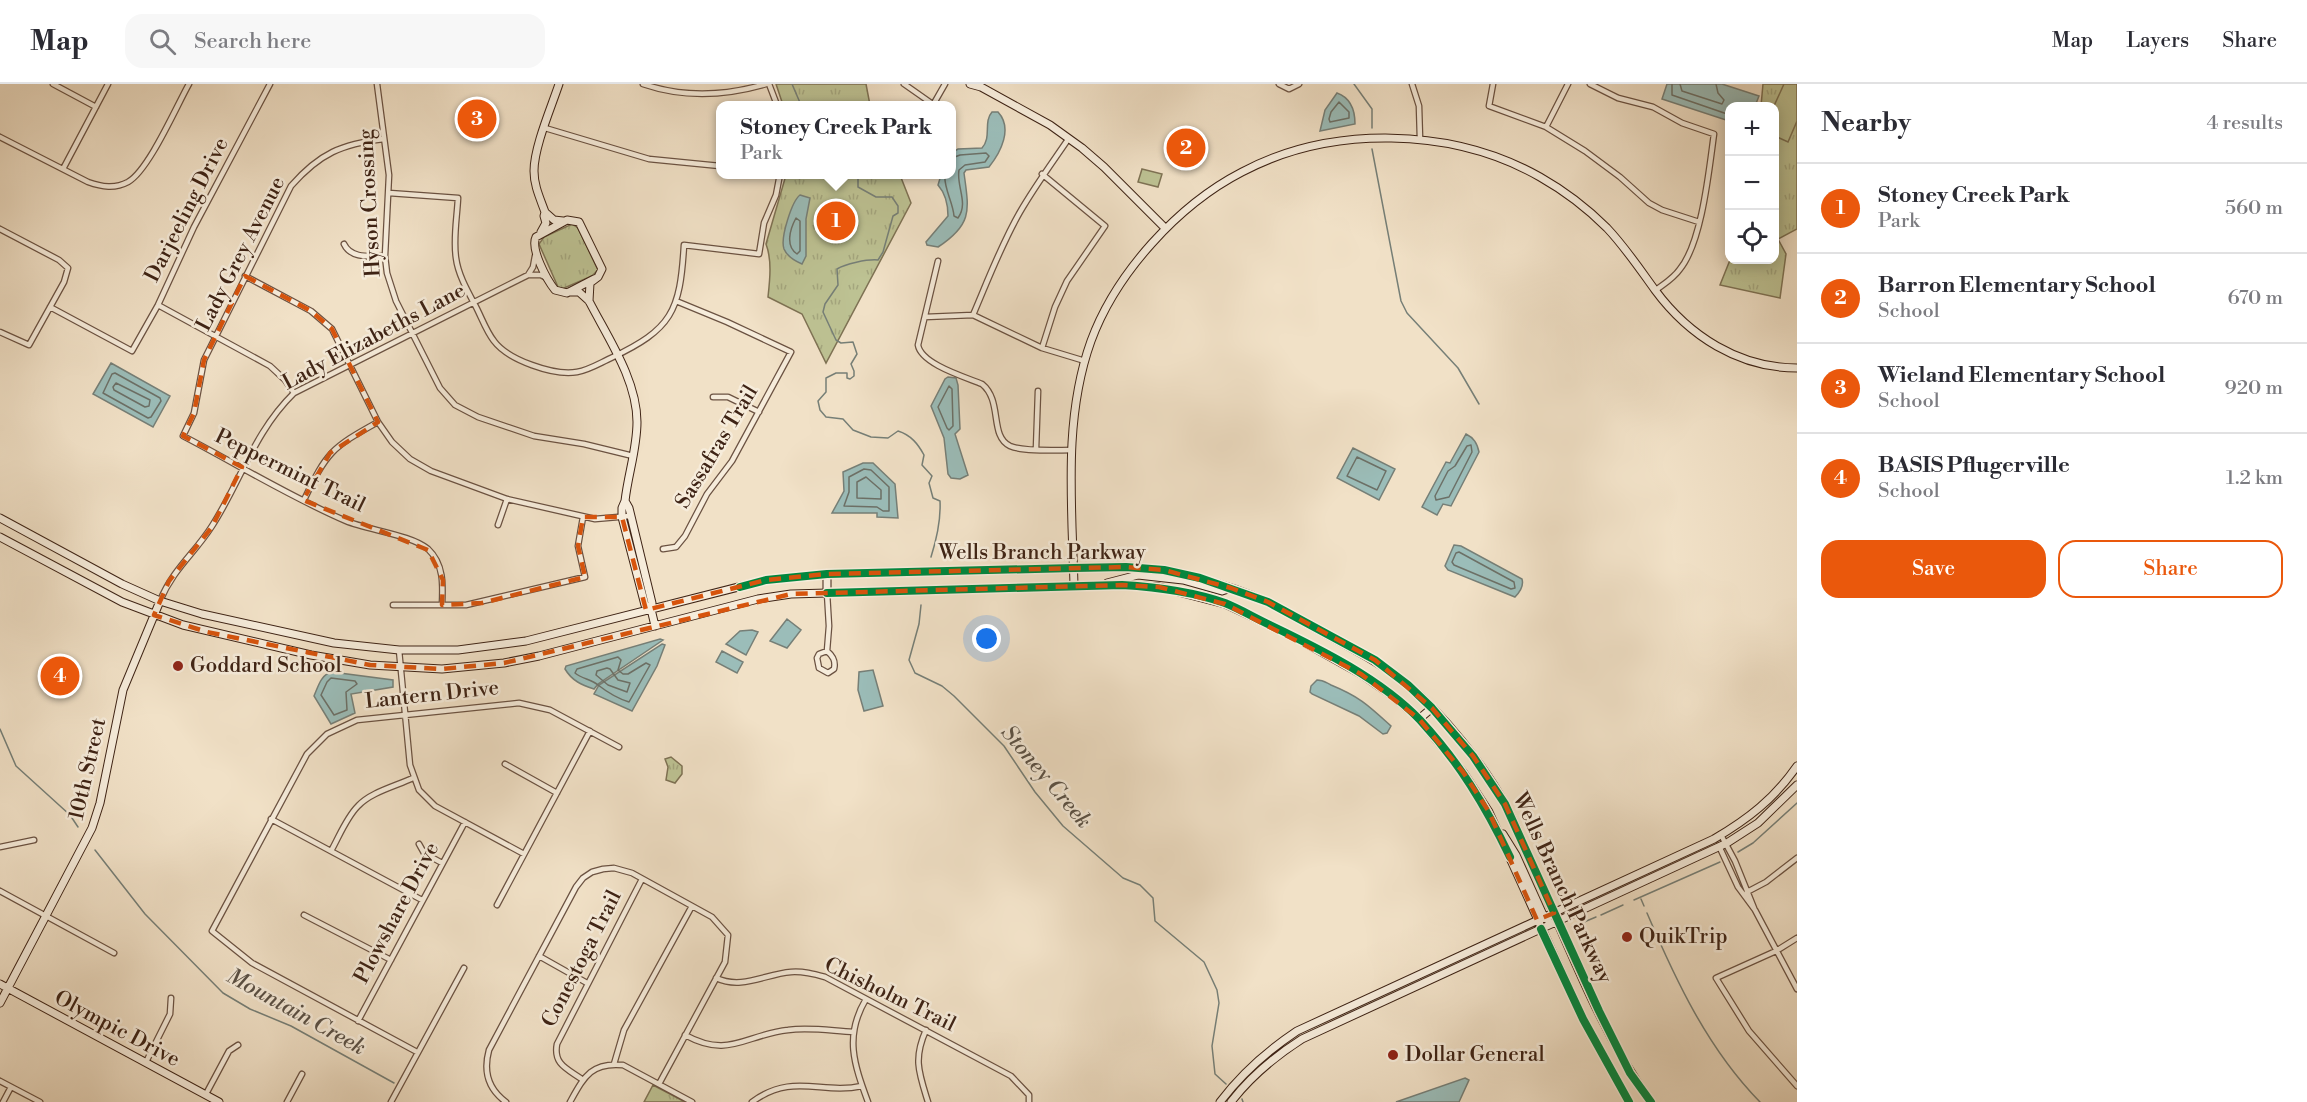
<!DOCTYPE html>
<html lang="en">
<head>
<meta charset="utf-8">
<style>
  :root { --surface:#fff; --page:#f7f7f7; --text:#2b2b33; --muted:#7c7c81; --line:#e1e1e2; --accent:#ea580c }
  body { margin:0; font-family:"Libre Bodoni",serif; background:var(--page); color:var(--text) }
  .controls { position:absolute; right:18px; top:18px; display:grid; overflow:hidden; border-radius:12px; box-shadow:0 3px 15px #0003 }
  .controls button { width:54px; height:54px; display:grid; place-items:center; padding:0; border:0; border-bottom:2px solid var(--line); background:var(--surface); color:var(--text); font:30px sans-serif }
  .you { position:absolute; left:987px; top:555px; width:21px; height:21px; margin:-15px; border:4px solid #fff; border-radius:50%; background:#1a73e8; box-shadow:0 0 0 9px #1a73e833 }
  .badge { display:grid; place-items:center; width:39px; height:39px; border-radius:50%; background:var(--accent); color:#fff; font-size:20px; font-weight:700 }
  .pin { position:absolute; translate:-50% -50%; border:3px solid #fff; box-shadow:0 2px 6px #0006 }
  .popup { position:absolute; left:716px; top:17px; width:240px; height:78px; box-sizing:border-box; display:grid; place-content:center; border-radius:12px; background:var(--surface); filter:drop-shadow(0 2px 4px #0005); font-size:20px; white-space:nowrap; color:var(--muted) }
  .popup b { font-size:22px; color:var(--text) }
  .popup::after { content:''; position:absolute; left:50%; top:100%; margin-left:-12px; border:12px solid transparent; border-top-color:var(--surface) }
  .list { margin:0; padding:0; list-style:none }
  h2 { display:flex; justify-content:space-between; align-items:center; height:78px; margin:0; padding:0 24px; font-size:26px }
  h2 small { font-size:20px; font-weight:400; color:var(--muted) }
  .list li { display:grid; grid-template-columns:39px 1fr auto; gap:18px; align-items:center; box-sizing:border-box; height:90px; padding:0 24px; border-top:2px solid var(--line) }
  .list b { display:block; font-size:22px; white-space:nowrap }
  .list p { margin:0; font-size:20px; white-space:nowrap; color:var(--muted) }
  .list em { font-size:20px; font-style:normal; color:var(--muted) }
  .actions { display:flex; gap:12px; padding:18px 24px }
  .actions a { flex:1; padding:14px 0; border:2px solid var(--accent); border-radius:18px; text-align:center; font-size:21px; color:var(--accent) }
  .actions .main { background:var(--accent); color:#fff }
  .icon { flex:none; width:33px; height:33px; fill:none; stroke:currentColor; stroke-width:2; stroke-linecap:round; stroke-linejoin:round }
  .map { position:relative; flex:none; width:1797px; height:1018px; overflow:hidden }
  header { display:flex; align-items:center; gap:36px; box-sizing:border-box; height:84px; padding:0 30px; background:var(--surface); border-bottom:2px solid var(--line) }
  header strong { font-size:28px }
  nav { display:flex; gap:33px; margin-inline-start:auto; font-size:21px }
  .search { width:420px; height:54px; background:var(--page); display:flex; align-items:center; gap:15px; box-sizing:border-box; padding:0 21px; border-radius:18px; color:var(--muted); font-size:22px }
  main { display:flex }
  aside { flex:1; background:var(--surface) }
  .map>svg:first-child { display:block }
  .grass { fill:url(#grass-tufts); stroke:#7e7254; stroke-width:1.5 }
  .pitch { fill:#bdc293; stroke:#7e7254; stroke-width:1.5 }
  .water { fill:#9bbdb9; stroke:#767f77; stroke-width:1.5 }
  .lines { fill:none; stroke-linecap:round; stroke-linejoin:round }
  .shore { stroke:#6c7067; stroke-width:1.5 }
  .stream { stroke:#767f77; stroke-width:1.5 }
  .street-casing { stroke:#6b5242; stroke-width:7 }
  .secondary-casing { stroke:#3e2315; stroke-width:9 }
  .street { stroke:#f6ecdb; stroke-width:4.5 }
  .secondary { stroke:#f6ecdb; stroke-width:7 }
  .cycleway-casing { stroke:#f6ecdb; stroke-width:11 }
  .cycleway { stroke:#00873e; stroke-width:8 }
  .marked { fill:none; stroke:#d7540d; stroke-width:4.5; stroke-dasharray:12 8; stroke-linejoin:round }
  .poi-dot { fill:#8f2418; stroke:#f6ecdb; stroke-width:2 }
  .labels { text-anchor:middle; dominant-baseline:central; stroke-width:5; stroke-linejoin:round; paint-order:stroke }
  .street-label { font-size:21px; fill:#3e2315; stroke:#f6ecdb }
  .poi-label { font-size:21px; fill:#3e2315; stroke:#f6ecdb; text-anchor:start }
  .water-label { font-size:22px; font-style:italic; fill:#5a5146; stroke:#f6ecdb }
</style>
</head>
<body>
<header>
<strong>Map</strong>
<div class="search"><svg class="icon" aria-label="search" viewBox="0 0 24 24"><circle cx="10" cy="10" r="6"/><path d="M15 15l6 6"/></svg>Search here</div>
<nav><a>Map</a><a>Layers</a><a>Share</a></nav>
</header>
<main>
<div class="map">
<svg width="1797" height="1018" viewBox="0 0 1797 1018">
  <defs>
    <pattern id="grass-tufts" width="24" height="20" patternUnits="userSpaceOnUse" patternTransform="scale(1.5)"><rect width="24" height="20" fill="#bdc293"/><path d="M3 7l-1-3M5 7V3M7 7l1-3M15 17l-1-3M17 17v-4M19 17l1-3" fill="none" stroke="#a4a67e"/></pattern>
  </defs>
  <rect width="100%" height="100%" fill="#f1e1c7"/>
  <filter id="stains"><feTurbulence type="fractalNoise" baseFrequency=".00333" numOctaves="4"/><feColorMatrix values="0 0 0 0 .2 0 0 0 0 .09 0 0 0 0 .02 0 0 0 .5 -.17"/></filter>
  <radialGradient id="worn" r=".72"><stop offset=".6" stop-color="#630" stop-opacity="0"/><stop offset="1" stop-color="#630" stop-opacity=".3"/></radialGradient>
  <path class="grass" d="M 776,0 L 866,0 L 870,21 L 783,21 Z
    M 1763,0 L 1797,0 L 1797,145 L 1778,155 L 1786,170 L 1780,214 L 1720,201 L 1730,176 L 1774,176 L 1774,22 L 1761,22 Z
    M 786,91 L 900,91 L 911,119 L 826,279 L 802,230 L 768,213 C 770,195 772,176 766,160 Z
    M 572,140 L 578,144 L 598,186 L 592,192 L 562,205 L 558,203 L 539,160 L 544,153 Z
    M 671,673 L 682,682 L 682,690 L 675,699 L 666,696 L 668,683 L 665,675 Z
    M 653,1001 L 685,1018 L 644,1018 Z"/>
  <path class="pitch" d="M 1784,0 L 1797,0 L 1797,37 L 1788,58 L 1775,52 L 1774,22 Z
    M 1142,85 L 1162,90 L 1158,103 L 1138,98 Z"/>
  <path class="water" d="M 1667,0 L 1722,0 L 1759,12 L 1755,22 L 1730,22 L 1729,37 L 1662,15 Z
    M 1337,9 C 1351,14 1355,26 1355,40 L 1320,47 L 1325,26 Z
    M 992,28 L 998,28 C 1013,44 1001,68 989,83 L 966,86 L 964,89 C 969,126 973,140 938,163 L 927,161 L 926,158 L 948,132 C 948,121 945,109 938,101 L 941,91 L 952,90 L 953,68 L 958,65 L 982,64 C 992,53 983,38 992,28 Z
    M 800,111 L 810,114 L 806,135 L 806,172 L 802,180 C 795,177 787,172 784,165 C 780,154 792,117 800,111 Z
    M 111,279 L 170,312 L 153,343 L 93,310 Z
    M 948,293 L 956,294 L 958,301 L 960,345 L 955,350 L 968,391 L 960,395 L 951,394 L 948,390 L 944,354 L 931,322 L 945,295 Z
    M 1466,350 C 1474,354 1477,359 1479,368 L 1451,422 L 1443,420 L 1437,431 L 1422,423 L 1446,378 L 1450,379 Z
    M 1353,364 L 1395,385 L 1379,416 L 1337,394 Z
    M 863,379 L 873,379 L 895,400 L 898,434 L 877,433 L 877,429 L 832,429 L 844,407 L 843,388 Z
    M 1454,461 L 1461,462 L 1522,495 C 1524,502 1520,508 1515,513 L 1448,486 L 1445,482 Z
    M 787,535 L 801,546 L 787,564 L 770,557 Z
    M 752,546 L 758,548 L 746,571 L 726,560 L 740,547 Z
    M 660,555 L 663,556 L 598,600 L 594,605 C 582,601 572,597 565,585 L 566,582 Z
    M 662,560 L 665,561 L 657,582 L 632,627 L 594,610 L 599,601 Z
    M 722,567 L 743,578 L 737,589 L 716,578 Z
    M 873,586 L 883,622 L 864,627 L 858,606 L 859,588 Z
    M 332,588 L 393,596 L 393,603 L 351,610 L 355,629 L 331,640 L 314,612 C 318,603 321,590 332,588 Z
    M 1317,596 C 1323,596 1325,598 1331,601 C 1360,613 1368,621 1391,642 L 1387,649 L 1383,650 L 1359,632 L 1312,610 L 1310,608 L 1311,602 Z
    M 1465,994 L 1469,996 L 1459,1018 L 1396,1018 Z"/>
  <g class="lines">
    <path class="shore" d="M 1672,0 L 1672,11 L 1730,31
      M 1680,0 L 1682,7 L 1722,20 L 1724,16 L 1718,9 L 1716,0
      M 1339,18 L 1349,28 L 1349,34 L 1330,38 L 1329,35 L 1331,28 Z
      M 945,90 C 943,103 953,118 954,132 L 958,134 C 969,119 956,102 959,86 L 965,81 L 985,78 L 989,72 L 986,69 L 960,71 L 952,74
      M 796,134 L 800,137 L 800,167 L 797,170 C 785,162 790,145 796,134 Z
      M 115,289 L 160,314 L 161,317 L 151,333 L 148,334 L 103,309 L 112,290 Z
      M 116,299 L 150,316 L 149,322 L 145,323 L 114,306 L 113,303 Z
      M 949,302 L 952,305 L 953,342 L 949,346 L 947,344 L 938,323 Z
      M 1471,361 L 1472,368 L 1449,413 L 1436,416 L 1435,412 L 1448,387 L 1455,382 L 1467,362 Z
      M 1357,373 L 1386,387 L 1377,406 L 1347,392 Z
      M 864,385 L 871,386 L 889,403 L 889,427 L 883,427 L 877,423 L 844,422 L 849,408 L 849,393 Z
      M 866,393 L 881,406 L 881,415 L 857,414 L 857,398 Z
      M 1459,468 L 1514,498 L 1515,504 L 1511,505 L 1454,481 L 1452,478 L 1456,469 Z
      M 618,573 L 621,576 L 618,586 L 623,590 L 628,590 L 646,579 L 650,581 L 629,618 C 616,614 607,608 598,601 C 591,595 582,595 575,589 L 577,585 Z
      M 607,584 L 610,585 L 618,596 L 630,599 L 627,608 L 608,601 L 596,591 L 597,587 Z
      M 331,594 L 355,597 L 357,600 L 346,608 L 347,626 L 334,631 L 321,611 L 327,598 Z"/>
    <path class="stream" d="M 792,0 L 801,21
      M 1354,0 L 1372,25 L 1372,44
      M 1372,65 L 1401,217 L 1407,229 L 1458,284 L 1479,320
      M 864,90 L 858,95 L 858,103 L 876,113 L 892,113 L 898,122 L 898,129 L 893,132 L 883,168 L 878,176 C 867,175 845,180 837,185 L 838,201 L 825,220 L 823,228 L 836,256 L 841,259 L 853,258 L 857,270 L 851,280 L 854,287 L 854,292 L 850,295 L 847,294 L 847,289 L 836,289 L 826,294 L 826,308 L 818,317 L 820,326 L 826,333 L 843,335 L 853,346 L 871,353 L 888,354 L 898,347 C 911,351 918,360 924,371 L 922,381 L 932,392 L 929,399 L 933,414 L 940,417 C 941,437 937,454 931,473
      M 921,521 L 919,540 L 909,576 L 915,589 L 942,602 L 954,612 L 1004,662 L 1035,708 L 1063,742 L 1123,794 L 1140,801 L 1153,814 L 1155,837 L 1204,878 L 1217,906 L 1219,919 L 1212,962 L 1215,990 L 1226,1000
      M 0,645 L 16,682 L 70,731 L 78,743
      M 95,766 L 145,830 L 223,909 L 250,925 L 291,942 L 394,999
      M 1738,768 L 1753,759 L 1797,719
      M 1641,815 L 1644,822
      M 1634,816 L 1720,778
      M 1647,829 C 1676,897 1708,965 1760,1018
      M 1601,831 L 1623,821
      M 1572,843 L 1596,833
      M 1242,1015 L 1243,1018"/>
    <g class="street-casing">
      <path id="street" d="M 53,0 L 96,23
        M 377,0 L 389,91 L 385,172 L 387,189 L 396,217 L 440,304 L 455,321 L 478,333 L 534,352 L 584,360 L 633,372
        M 643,0 C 684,14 725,12 766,0
        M 769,0 L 777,21
        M 904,0 L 934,21
        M 1279,0 L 1289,5 L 1299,0
        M 1412,0 L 1419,22 L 1420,55
        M 1493,0 L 1489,22 L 1546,43 L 1585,67 L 1620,93 L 1649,119 L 1662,126 L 1699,138
        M 1590,0 L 1618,14 L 1653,23 L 1682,39 L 1714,50 C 1709,86 1702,158 1680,185 C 1674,194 1664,200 1656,206
        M 933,21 L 945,0
        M 1546,43 L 1568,0
        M 545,44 L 649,75 L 720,82
        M 0,53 L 88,98 C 102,103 115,105 128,98 C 149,86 176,23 189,0
        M 384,55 C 342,60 320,69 291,102 L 204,276 L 194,329 L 183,352 C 237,380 290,413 346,437 C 368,446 412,451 428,465 C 444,480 443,501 442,521
        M 63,85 L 108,0
        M 1042,90 L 1105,142 L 1067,197 L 1055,223 L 1042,264
        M 389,109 L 458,114 C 457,134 453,155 456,174 C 458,190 467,206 475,221 C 481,232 486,247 494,257 C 508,276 554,292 577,288 C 589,286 600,279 611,274 C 672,245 680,228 684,161 L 759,170 L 764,139 L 776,111 L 780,90
        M 0,145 L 59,176 L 68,184 L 64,198 L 29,261 L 0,248
        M 344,160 C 351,175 370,172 385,172
        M 938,177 L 918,261 C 921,280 965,293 982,300 C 1003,317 989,352 1010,362 C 1024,368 1056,366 1072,366
        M 528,191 L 533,183 L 535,172
        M 245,192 L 311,227 L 332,245 L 378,338 L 392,358 L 410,375 L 431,387 L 507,415 L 595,435 L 630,432
        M 158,221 L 270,282 L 285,296 L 294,309
        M 50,223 L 132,267 L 158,221 L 194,143 L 270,0
        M 973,231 C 988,196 1001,161 1020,128 C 1035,102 1052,79 1069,54
        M 925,233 L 973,231 L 1042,264 L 1085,277
        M 713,313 L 728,313 L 759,328
        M 1036,365 L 1038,307
        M 304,416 C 327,368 331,364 378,338
        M 498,441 L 507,415
        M 663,465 L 676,463 L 685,452 L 707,410 L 732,377 L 791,268 L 727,238 L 676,217
        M 160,517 C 173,485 195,469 212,442 C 241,397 254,348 294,309 L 528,191 L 541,191 L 547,194
        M 393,521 L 466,521 L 585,493 L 578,462 L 583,433
        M 399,566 L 410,681 L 419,706 L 435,722 L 524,770
        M 827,567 C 833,572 836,577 834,585 L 828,589 L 819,584 L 817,574 L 819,570 Z
        M 827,567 L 829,542 L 827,509
        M 505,680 L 557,709
        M 271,735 L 422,816
        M 1721,751 L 1735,777 L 1754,824
        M 419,760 L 424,769 L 442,779
        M 1719,762 L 1738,803 L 1755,826 L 1797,905
        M 0,763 L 34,756
        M 331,767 C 339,753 346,734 358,722 C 371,708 396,702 413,694
        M 0,807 L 114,869
        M 1747,808 L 1766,798 L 1797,774
        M 497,821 L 590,647
        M 304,831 L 391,876
        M 1797,854 L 1776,867 L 1716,894 L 1749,947 L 1797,1002
        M 539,872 L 587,899
        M 716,894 C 742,906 765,890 791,888 C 803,887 814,890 825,893 L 1011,992 L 1029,1011 L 1029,1018
        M 866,915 C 844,952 854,980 868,1018
        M 358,937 L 465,738
        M 926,946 C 913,975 919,989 928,1018
        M 685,951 C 729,975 744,951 788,946 C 810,943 832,947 854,948
        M 417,968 L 252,879 L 212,847 L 307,670 L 327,650 L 357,636 L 519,619 L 550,626 L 619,663
        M 146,978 L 170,930 L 171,914
        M 614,980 L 624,946 L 692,822
        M 583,996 C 568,985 553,981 557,960 L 642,795
        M 0,997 L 40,1018
        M 206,1010 L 229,967 L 238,961
        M 3,1018 L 11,1003
        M 287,1018 L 302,990
        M 391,1018 L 464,884
        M 506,1018 C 488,1005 483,988 489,966 L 576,803 L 583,794 L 592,788 L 603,785 L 614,784 L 632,789 L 712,833 L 728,851 L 725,878 L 659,1000
        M 570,1018 C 584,993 591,978 623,981 L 692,1018
        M 752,1018 C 793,988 821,1011 862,1002"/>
    </g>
    <g class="secondary-casing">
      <path id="secondary" d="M 970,0 L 981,3 L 1050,41 L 1082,64 L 1104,83 L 1165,144
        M 545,128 L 554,136 L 563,137
        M 541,148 L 546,139 L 544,132 L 545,128 C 540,114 534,102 534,87 C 534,63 551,24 559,0
        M 569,208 L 579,208 L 589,217 C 608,254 637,296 637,338 C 637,365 628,390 625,417 L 622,424 L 622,433 L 645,521 L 651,525
        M 589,217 L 590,199 L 598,193 L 602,185 L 579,138 L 567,136 L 536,153 C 530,165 547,196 555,206 L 567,209 L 594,195
        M 625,417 L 629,424 L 652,519 L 651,525 L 655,542
        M 0,434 L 122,500 L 160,517 L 202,530 L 334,559 L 399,566 L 458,566 L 526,557 L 766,496 L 827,490 L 1126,483 C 1175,487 1221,497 1267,518 C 1285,526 1302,537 1319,546 C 1349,563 1380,578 1408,601 C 1443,630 1483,680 1505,720 C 1515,739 1523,759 1531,778 C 1568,859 1599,946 1651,1018
        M 0,453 L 122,518 L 183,541 L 311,571 L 370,581 L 442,585 L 504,579 L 539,572 L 758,515 L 791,510 L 1122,501 L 1159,503 L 1225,520 L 1293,552 L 1361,590 L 1393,612 L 1419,635 L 1463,688 L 1489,728 L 1583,935 L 1629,1018
        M 827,490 L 827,509
        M 1107,499 L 1138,491 L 1183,496 L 1222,507 L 1231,504
        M 1074,502 C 1072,420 1063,335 1091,257 C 1116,189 1178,121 1242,88 C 1331,41 1452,43 1540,93 C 1563,106 1587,124 1607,144 C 1625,163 1639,184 1655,206 C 1689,252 1739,284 1797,284
        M 1419,635 L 1432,624
        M 1503,750 L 1516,771 L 1544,833 L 1548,836
        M 0,900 L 219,1018
        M 0,919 L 92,744 L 100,719 L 123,606 L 160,517
        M 1220,1018 C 1242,989 1267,967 1297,947 L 1714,755 C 1748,735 1774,715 1797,682
        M 1231,1018 C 1251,992 1274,973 1302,955 L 1727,759 L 1758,739 L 1797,701"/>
    </g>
    <use href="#street" class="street"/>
    <use href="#secondary" class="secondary"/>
    <g class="cycleway-casing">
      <path id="cycleway" d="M 740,503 L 766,496 L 827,490 L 1074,484 L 1126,483 L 1164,486 L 1200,494 L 1268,518 L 1375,576 L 1408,601 L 1432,624 L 1473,672 L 1505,720 L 1599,927 L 1630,989 L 1651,1018
        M 827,509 L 1122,501 C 1157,503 1191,507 1225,519 C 1240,525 1255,534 1270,541 C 1320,565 1381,595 1420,636 C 1459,678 1485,721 1510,773
        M 1541,845 L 1583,935 L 1629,1018"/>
    </g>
    <use href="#cycleway" class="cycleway"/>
  </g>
  <path class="marked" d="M 245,192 L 311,227 L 332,245 L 378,338 L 330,369 L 303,416 L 428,466 L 443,496 L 442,521 L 482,519 L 585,493 L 578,462 L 583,433 L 622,433 L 646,526 L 766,496 L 827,490 L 1126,483 L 1164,486 L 1231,504 L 1268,518 L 1375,576 L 1432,624 L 1473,672 L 1505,720 L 1554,829 L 1537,836 L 1489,728 L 1463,688 L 1419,635 L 1361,590 L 1225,520 L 1159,503 L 1122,501 L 791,510 L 504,579 L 442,585 L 370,581 L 207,548 L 154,531 L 169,497 L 212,443 L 242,383 L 183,352 L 194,329 L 204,276 Z"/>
  <g class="poi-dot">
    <circle cx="178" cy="582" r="6"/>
    <circle cx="1627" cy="853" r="6"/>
    <circle cx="1393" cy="971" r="6"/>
  </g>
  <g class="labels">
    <g class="street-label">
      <text transform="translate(370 119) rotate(-93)">Hyson Crossing</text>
      <text transform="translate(187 126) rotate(-63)">Darjeeling Drive</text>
      <text transform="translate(241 170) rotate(-63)">Lady Grey Avenue</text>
      <text transform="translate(374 253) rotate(-28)">Lady Elizabeths Lane</text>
      <text transform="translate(717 363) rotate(-59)">Sassafras Trail</text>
      <text transform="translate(290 387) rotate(26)">Peppermint Trail</text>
      <text x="1042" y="469">Wells Branch Parkway</text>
      <text transform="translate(432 611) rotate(-6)">Lantern Drive</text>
      <text transform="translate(88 685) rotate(-77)">10th Street</text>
      <text transform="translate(1562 804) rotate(65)">Wells Branch Parkway</text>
      <text transform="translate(397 829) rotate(-62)">Plowshare Drive</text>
      <text transform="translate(582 875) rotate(-63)">Conestoga Trail</text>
      <text transform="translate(890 911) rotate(26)">Chisholm Trail</text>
      <text transform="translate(117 945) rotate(28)">Olympic Drive</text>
    </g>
    <g class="poi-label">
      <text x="190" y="582">Goddard School</text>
      <text x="1639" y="853">QuikTrip</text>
      <text x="1405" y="971">Dollar General</text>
    </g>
    <g class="water-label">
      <text transform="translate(1046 693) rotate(50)">Stoney Creek</text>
      <text transform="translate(296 928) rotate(29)">Mountain Creek</text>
    </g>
  </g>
  <rect width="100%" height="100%" filter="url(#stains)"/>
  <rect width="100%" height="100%" fill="url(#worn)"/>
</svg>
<div class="controls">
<button>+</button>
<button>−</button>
<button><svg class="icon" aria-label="locate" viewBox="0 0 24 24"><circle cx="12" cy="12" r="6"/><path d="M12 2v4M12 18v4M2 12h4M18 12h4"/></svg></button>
</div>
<div class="you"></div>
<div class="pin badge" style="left:836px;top:137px">1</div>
<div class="popup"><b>Stoney Creek Park</b>Park</div>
<div class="pin badge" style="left:1186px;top:64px">2</div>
<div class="pin badge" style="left:477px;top:35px">3</div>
<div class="pin badge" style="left:60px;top:592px">4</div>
</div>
<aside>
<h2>Nearby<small>4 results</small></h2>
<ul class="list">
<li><span class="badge">1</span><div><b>Stoney Creek Park</b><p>Park</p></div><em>560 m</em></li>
<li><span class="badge">2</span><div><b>Barron Elementary School</b><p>School</p></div><em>670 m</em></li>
<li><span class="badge">3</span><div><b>Wieland Elementary School</b><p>School</p></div><em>920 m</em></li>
<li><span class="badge">4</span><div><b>BASIS Pflugerville</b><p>School</p></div><em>1.2 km</em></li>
</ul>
<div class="actions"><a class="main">Save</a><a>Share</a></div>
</aside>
</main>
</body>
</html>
